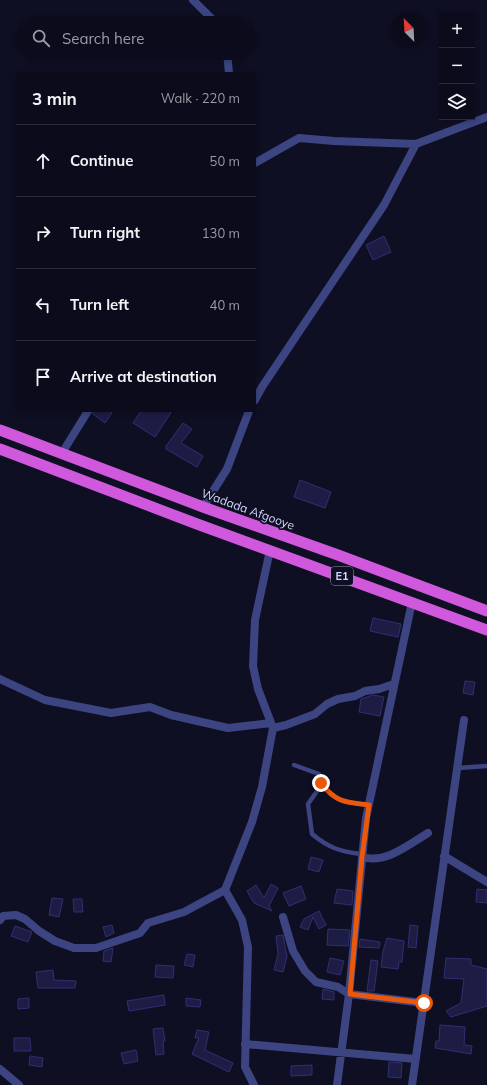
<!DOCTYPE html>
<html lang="en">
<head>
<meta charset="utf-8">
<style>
  :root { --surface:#0b0b1b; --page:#141424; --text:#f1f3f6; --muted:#9a9ba3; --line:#2b2b3a }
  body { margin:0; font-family:Mulish,sans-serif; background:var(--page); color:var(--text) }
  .controls { position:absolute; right:12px; top:12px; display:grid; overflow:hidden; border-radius:0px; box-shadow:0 2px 6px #0003 }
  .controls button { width:36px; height:36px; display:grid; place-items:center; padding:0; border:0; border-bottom:1px solid var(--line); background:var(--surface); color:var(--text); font:20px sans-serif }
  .compass { position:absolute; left:391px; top:12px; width:36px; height:36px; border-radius:50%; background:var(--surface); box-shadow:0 2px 6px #0003; rotate:336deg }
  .stop { position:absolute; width:12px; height:12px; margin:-9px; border:3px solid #ea580c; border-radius:50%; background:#fff }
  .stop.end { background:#ea580c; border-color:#fff; box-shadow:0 1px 4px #0008 }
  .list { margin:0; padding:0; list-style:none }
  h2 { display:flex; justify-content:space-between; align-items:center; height:52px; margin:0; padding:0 16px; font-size:17px }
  h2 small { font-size:13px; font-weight:400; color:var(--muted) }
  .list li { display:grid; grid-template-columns:26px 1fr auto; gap:12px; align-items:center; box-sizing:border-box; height:72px; padding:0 16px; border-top:1px solid var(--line) }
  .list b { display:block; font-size:15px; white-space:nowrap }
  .list em { font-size:13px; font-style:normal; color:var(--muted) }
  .icon { flex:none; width:22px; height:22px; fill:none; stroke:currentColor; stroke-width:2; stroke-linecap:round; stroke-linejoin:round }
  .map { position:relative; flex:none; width:487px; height:1085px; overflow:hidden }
  .search { position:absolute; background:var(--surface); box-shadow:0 2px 6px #0003; left:16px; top:16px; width:240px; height:44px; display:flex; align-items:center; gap:10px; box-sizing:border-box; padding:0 14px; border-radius:22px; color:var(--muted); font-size:15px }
  .panel { position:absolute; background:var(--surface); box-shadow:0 2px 6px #0003; left:16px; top:72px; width:240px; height:340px; border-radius:0px }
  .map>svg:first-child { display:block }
  .building { fill:#1d1c44; stroke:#312f70 }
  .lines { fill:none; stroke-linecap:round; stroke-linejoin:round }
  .service { stroke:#3c4581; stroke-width:4.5 }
  .minor { stroke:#3c4581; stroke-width:8 }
  .trunk { stroke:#d058dc; stroke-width:11 }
  .route { stroke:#ea580c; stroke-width:5 }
  .labels { text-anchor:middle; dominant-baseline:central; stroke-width:3.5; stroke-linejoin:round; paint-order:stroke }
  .shield { fill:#0f0f24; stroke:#989abd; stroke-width:1 }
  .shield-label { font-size:11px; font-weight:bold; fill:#d3d6fe }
  .street-label { font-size:12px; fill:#d3d6fe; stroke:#0f0f24 }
</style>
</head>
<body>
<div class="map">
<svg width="487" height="1085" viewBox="0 0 487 1085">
  <rect width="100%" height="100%" fill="#0f0f24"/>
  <path class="building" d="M 384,236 L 391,252 L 373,260 L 366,245 Z
    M 93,411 L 113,411 L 105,423 L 93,414 Z
    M 141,411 L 172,411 L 155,437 L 133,423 Z
    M 183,423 L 192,429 L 181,443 L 203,456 L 197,467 L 166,449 L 166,446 Z
    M 300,480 L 331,492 L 325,508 L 294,497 Z
    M 373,618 L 401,624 L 398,637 L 370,631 Z
    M 465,681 L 475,682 L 473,695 L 463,693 Z
    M 373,695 L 384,697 L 380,716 L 359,712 L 361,699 Z
    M 311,857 L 323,860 L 319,872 L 308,869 Z
    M 271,884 L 278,888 L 269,906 L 272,911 L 254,903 L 247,891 L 256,885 L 264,898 Z
    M 301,886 L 306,899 L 289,906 L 283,893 Z
    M 337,889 L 353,891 L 352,905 L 334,903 Z
    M 477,889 L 487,890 L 487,903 L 476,902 Z
    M 52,898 L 63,899 L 59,917 L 49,915 Z
    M 73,899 L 82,899 L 83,912 L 74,912 Z
    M 319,911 L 326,925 L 319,929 L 313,917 L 308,930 L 300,927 L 304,919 Z
    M 112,925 L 114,933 L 106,937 L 103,927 Z
    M 410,925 L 418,926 L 416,948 L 408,947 Z
    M 15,926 L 32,932 L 28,942 L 11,936 Z
    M 328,929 L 350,930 L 348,946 L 327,945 Z
    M 283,935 L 287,957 L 283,972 L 274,970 L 278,954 L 276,936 Z
    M 387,938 L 404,941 L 402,962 L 399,962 L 398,969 L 381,967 L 383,951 Z
    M 360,939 L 380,942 L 379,948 L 359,947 Z
    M 113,948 L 111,962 L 103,961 L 104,951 Z
    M 187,954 L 195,955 L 193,967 L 184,965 Z
    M 330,958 L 344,961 L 340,975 L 327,972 Z
    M 446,958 L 471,959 L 471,965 L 487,969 L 487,1006 L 451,1017 L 446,1011 L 461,1003 L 464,979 L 444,978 Z
    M 371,960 L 378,961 L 374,991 L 367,991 Z
    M 156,965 L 174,966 L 173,978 L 155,977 Z
    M 53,970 L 54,980 L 76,981 L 75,988 L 38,988 L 36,972 Z
    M 323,989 L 334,992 L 334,1000 L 322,999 Z
    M 164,995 L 165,1005 L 129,1011 L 127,1001 Z
    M 29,998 L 29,1008 L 18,1009 L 18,999 Z
    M 186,998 L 201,1000 L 200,1007 L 186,1006 Z
    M 440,1025 L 465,1027 L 464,1045 L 472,1046 L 471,1054 L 435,1048 L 436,1041 L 439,1041 Z
    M 163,1028 L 165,1041 L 163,1041 L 164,1054 L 156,1055 L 153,1029 Z
    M 197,1030 L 209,1032 L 205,1050 L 233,1063 L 229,1072 L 192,1054 L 199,1038 L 195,1038 Z
    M 14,1038 L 30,1038 L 31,1051 L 14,1051 Z
    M 136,1050 L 138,1061 L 124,1064 L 121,1053 Z
    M 30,1056 L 43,1058 L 42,1067 L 29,1065 Z
    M 389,1062 L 402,1063 L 401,1078 L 388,1077 Z
    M 312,1065 L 312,1075 L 291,1076 L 291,1066 Z"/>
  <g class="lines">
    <path class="service" d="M 294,765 L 319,774 L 322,784 L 308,804 L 312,834 C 329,848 341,852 362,854
      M 457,768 L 487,766
      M 321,783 C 336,803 346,802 369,805"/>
    <path class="minor" d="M 193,0 L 216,23
      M 227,53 L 229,73
      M 255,163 L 299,138 L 334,141 L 416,144 L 487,117
      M 255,400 L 262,387 L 384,205 L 416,144
      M 62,453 L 88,411
      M 203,507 L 227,469 L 249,411
      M 0,679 L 45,700 L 111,713 L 150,707 L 171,715 L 228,728 L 271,723
      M 273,728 L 286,725 L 315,714 L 327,704 L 338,699 L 355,696 L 365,691 L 379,689 L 394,684
      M 444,856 L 487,882
      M 362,857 C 386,864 408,845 428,833
      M 225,890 L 242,920 L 248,947 L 245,1067 L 254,1085
      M 283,917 L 293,951 L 305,971 L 316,982 L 338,987 L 349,994 L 424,1003
      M 0,920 L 3,916 L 16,915 L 25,919 L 39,931 L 55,941 L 74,948 L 96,948 L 140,933 L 148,923 L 184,912 L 225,890 L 252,822 L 262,787 L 273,728 L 258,689 L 253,666 L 255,620 L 270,550
      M 245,1044 L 416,1059
      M 0,1069 L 19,1085
      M 337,1085 L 349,994 L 366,818 L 412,602
      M 412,1085 L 464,720"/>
    <path class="trunk" d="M 0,430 L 203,507 L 338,555 L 487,611
      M 0,449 L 197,524 L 487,630"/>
  </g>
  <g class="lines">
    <path class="route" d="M 321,783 C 336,803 346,802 369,805 L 362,857 L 350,994 L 424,1003"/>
  </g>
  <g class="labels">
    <rect class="shield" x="331" y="567" width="22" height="18" rx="3"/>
    <g class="shield-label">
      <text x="342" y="576">E1</text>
    </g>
    <g class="street-label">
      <text transform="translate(248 509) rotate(20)">Wadada Afgooye</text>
    </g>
  </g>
</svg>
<div class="controls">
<button>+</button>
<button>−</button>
<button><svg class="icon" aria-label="layers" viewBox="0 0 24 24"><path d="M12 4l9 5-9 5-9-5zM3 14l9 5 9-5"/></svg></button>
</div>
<svg class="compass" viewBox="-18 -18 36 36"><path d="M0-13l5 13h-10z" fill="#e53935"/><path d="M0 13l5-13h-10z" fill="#9a9ba3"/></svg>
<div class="stop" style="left:424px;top:1003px"></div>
<div class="stop end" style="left:321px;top:783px"></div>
<div class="search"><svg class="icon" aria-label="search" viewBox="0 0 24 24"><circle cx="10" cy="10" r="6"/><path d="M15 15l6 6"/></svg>Search here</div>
<section class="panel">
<h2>3 min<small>Walk · 220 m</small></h2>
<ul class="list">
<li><svg class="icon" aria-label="ahead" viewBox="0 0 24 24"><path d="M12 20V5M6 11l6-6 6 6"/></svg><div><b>Continue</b></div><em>50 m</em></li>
<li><svg class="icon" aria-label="right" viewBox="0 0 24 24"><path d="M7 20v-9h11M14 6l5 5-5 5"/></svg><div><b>Turn right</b></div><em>130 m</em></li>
<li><svg class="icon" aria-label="left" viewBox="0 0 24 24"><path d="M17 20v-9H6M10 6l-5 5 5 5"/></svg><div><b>Turn left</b></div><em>40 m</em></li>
<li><svg class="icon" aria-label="arrive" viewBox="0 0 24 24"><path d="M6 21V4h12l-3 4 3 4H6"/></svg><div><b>Arrive at destination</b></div></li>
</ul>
</section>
</div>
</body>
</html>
